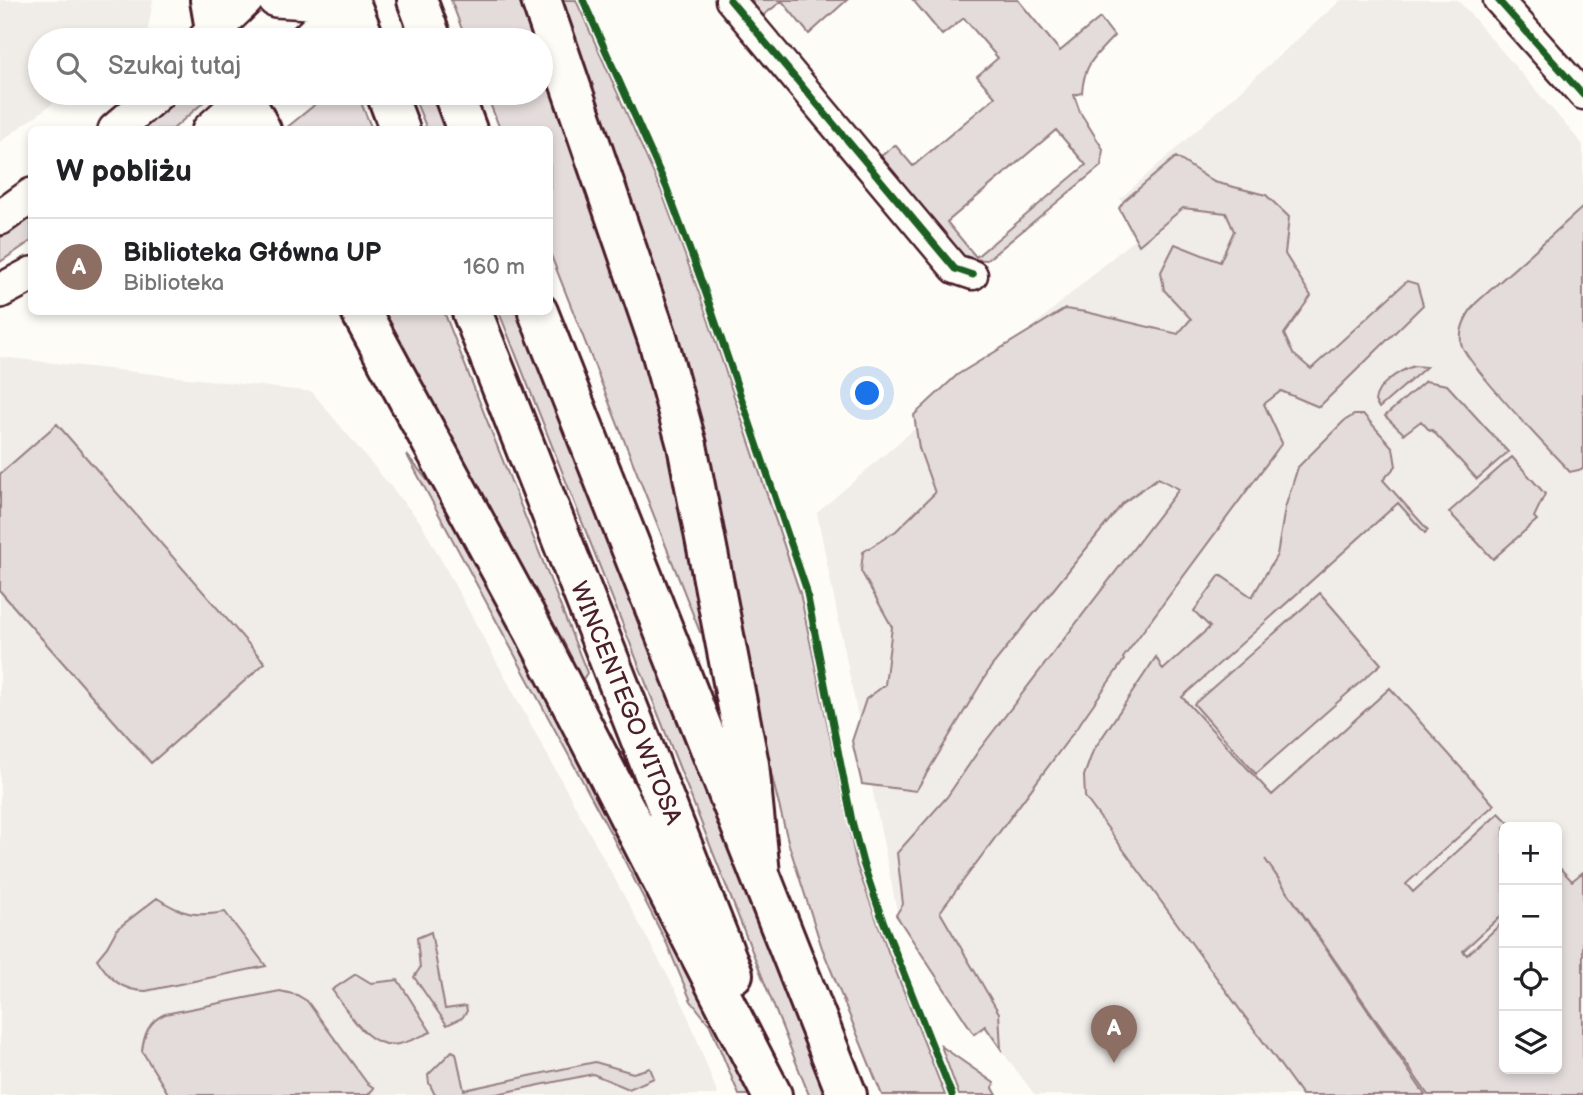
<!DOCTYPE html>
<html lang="pl">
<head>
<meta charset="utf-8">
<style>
  :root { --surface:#fff; --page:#f6f6f6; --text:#202124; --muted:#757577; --line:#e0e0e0; --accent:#1f6fb2 }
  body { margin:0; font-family:"Balsamiq Sans",sans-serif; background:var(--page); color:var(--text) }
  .controls { position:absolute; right:21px; bottom:21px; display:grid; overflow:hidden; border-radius:10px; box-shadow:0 4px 10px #0003 }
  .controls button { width:63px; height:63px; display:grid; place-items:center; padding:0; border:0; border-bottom:2px solid var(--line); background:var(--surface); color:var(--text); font:35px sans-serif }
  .you { position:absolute; left:868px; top:394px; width:24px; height:24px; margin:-18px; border:5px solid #fff; border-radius:50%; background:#1a73e8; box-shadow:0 0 0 10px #1a73e833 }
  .badge { display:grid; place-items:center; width:46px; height:46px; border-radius:50%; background:var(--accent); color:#fff; font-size:23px; font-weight:700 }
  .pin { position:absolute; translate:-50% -58px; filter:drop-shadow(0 2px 4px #0008) }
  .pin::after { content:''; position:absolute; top:37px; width:24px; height:21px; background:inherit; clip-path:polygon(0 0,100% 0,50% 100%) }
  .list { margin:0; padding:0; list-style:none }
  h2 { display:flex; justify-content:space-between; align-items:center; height:91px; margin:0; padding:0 28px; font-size:30px }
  h2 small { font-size:23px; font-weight:400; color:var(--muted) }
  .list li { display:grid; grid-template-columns:46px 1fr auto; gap:21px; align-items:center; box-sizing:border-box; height:98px; padding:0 28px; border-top:2px solid var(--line) }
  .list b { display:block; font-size:26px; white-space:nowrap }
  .list p { margin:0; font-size:23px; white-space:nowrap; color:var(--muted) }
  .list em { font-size:23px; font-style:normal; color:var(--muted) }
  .icon { flex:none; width:38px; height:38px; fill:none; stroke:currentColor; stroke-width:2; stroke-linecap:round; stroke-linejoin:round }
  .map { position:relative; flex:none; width:1583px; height:1095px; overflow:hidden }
  .search { position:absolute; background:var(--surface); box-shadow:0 4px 10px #0003; left:28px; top:28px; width:525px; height:77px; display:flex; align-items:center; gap:18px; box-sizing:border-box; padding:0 24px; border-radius:38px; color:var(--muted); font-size:26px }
  .panel { position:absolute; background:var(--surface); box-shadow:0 4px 10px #0003; left:28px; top:126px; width:525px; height:189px; border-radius:10px }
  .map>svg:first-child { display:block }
  .built { fill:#f0ece8; fill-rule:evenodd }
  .green { fill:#e3dcda; stroke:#967e82; stroke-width:2; fill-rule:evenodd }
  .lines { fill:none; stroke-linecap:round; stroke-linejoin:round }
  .minor-casing { stroke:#4a1f2b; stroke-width:33 }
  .tertiary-casing { stroke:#4a1f2b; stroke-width:38 }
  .secondary-casing { stroke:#4a1f2b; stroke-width:44 }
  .minor { stroke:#fdfcf7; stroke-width:28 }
  .tertiary { stroke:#fdfcf7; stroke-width:33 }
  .secondary { stroke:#fdfcf7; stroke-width:38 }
  .cycleway-casing { stroke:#fdfcf7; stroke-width:11 }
  .cycleway { stroke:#1b5e20; stroke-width:7 }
  .labels { text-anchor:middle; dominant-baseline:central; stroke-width:5; stroke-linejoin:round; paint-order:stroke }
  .street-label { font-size:24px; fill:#4a1f2b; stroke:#fdfcf7 }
</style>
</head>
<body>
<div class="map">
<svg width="1583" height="1095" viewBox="0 0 1583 1095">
  <rect width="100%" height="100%" fill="#fdfcf7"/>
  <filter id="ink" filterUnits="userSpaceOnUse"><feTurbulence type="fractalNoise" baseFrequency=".0143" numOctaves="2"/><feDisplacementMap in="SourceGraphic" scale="14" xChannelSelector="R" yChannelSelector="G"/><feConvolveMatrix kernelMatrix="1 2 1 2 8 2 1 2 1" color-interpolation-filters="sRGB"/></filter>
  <g filter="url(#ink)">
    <path class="built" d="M 0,0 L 153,0 L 147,34 L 138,40 L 40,40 L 40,93 L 67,93 L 0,142 Z
      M 1341,0 L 1458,0 L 1583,145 L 1583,1095 L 1035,1095 L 985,1029 L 975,1036 L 898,916 L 817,513 L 1146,229 L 1120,199 ZM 1504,827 L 1557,827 L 1557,1069 L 1504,1069 Z
      M 0,357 L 312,392 L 421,523 L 684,1006 L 718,1095 L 0,1095 Z"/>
    <path class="green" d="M 451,0 L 525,0 L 539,40 L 466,40 Z
      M 557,0 L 576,0 L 661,190 L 702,301 L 800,593 L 857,866 L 889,954 L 945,1095 L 882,1095 L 822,948 L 789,845 L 753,701 Z
      M 747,0 L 847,0 L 809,34 L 782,1 L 761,17 Z
      M 913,0 L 1018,0 L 1060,51 L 1100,18 L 1114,36 C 1095,56 1084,64 1082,93 L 1074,95 L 1080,112 L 1103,149 L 1101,166 L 987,260 L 966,259 L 959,253 L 880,157 L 895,145 L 913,166 L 995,97 L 977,76 L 998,58 L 964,18 L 942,35 ZM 1056,130 L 1086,165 L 976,257 L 947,222 Z
      M 541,46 L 663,412 L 706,635 L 700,632 L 550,253 L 550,130 L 500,129 L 486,93 L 541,93 Z
      M 182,93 L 214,93 L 173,129 L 140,130 Z
      M 325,93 L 357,93 L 372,129 L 285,129 L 312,107 Z
      M 412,93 L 431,93 L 444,129 L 427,129 Z
      M 1176,157 L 1214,182 L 1266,195 L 1289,217 L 1285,254 L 1311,296 L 1284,334 L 1293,354 L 1311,369 L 1407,281 L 1417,284 L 1423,305 L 1319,407 L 1281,391 L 1264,404 L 1282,443 L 1123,658 L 1124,660 L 1076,729 L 940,912 L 999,1013 L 1001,1049 L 985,1026 L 974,1034 L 896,915 L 903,904 L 897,853 L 947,797 L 979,750 L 1179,489 L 1158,478 L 1123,503 L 991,667 L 916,791 L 862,784 L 852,741 L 866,699 L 885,685 L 892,627 L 861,571 L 863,552 L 896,531 L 935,493 L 919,448 L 914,415 L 957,375 L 1065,309 L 1086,312 L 1178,334 L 1191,319 L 1164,290 L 1161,272 L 1175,244 L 1220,262 L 1234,231 L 1226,213 L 1183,208 L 1139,245 L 1119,208 L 1124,201 Z
      M 1583,207 L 1583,469 L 1570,472 C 1552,453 1463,360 1461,343 C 1459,328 1467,314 1476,303 Z
      M 31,215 L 31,241 L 0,262 L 0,238 Z
      M 379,312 L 444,312 L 587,673 L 583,679 L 580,678 Z
      M 499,312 L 518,312 L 638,614 L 677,722 L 827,1095 L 809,1095 Z
      M 1414,366 L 1426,367 L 1379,408 L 1375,401 C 1377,384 1399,371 1414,366 Z
      M 1425,381 L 1447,385 L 1508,452 L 1477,479 L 1432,430 L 1430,431 L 1421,421 L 1404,434 L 1385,416 Z
      M 1354,415 L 1364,415 L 1393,448 L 1396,466 L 1383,480 L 1428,530 L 1425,533 L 1398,503 L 1182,697 L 1272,795 L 1390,688 L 1494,805 L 1406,884 L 1413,892 L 1499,813 L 1513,827 L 1504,827 L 1504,913 L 1463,951 L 1467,955 L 1504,921 L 1504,1069 L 1557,1069 L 1557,865 L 1572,881 L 1583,872 L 1583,1095 L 1428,1095 L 1265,859 L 1425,1095 L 1302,1095 L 1085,797 L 1084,776 L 1093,751 L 1156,657 L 1163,670 L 1210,627 L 1194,611 L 1220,575 L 1252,597 L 1277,555 L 1285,508 L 1298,467 L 1344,421 Z
      M 57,424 L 265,663 L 151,763 L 0,591 L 0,474 Z
      M 407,455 L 445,502 L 458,522 L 752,1095 L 739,1095 L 710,1025 L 691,1001 L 667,944 L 610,832 Z
      M 1512,457 L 1545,494 L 1534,517 L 1537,520 L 1493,559 L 1449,512 Z
      M 1320,593 L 1381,664 L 1256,774 L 1194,704 Z
      M 157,898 C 183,915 195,917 225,912 L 266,966 L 146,991 C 121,991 109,978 97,959 L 107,947 L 117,929 Z
      M 431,932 L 445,1009 L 466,1006 L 467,1011 L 462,1018 L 447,1025 L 414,977 L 420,968 L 417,938 Z
      M 356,974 L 371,983 L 398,980 L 431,1032 C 421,1036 410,1042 399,1044 C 367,1050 349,1012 332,990 Z
      M 280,991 L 297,995 L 307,1001 L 367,1083 L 374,1088 L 368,1095 L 169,1095 L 142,1051 C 144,1034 149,1021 165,1014 Z
      M 941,1046 L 994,1083 L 993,1088 L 997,1095 L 959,1095 Z
      M 452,1051 L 456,1053 L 464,1090 L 595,1062 L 633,1073 L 650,1068 L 654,1078 L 629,1089 L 593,1074 L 492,1095 L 435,1095 L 429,1083 L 428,1075 Z"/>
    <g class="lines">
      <g class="minor-casing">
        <path id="minor" d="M 730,0 L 955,269 L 973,275
          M 1498,0 L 1583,95"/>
      </g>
      <g class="tertiary-casing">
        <path id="tertiary" d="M 275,0 L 344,4
          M 204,40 L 246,0
          M 306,40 L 348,0
          M 115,130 L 158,93
          M 209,130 L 250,93
          M 0,218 L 32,195
          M 0,291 L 32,274"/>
      </g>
      <g class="secondary-casing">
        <path id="secondary" d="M 210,0 L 215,29
          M 349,0 L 365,40
          M 417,0 L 432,40
          M 541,0 L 658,340 L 687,445 L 749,764 L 760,874
          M 386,93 L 400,130
          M 453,93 L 467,130
          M 244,98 L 261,130
          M 361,312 L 535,633 L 772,1095
          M 472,312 L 733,974
          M 538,312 L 847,1095"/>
      </g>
      <use href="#minor" class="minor"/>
      <use href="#tertiary" class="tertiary"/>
      <use href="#secondary" class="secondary"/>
      <g class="cycleway-casing">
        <path id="cycleway" d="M 583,0 L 666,186 L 704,288 L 806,588 L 852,821 L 863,863 L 880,913 L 952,1095
          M 730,0 L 955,269 L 973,275
          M 1498,0 L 1583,95"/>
      </g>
      <use href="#cycleway" class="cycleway"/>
    </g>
  </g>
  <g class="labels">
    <g class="street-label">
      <text transform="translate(626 703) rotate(68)">WINCENTEGO WITOSA</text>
    </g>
  </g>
</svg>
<div class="controls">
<button>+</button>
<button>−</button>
<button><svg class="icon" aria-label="locate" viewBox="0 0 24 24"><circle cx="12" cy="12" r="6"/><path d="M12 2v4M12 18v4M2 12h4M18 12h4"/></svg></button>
<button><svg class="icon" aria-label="layers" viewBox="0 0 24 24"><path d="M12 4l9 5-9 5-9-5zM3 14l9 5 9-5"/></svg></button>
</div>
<div class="you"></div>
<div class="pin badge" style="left:1114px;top:1063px;background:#8d6e63">A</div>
<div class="search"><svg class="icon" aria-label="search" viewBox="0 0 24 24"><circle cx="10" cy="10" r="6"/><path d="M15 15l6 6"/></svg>Szukaj tutaj</div>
<section class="panel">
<h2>W pobliżu<small></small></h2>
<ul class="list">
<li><span class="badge" style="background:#8d6e63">A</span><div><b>Biblioteka Główna UP</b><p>Biblioteka</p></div><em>160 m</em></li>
</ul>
</section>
</div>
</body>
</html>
